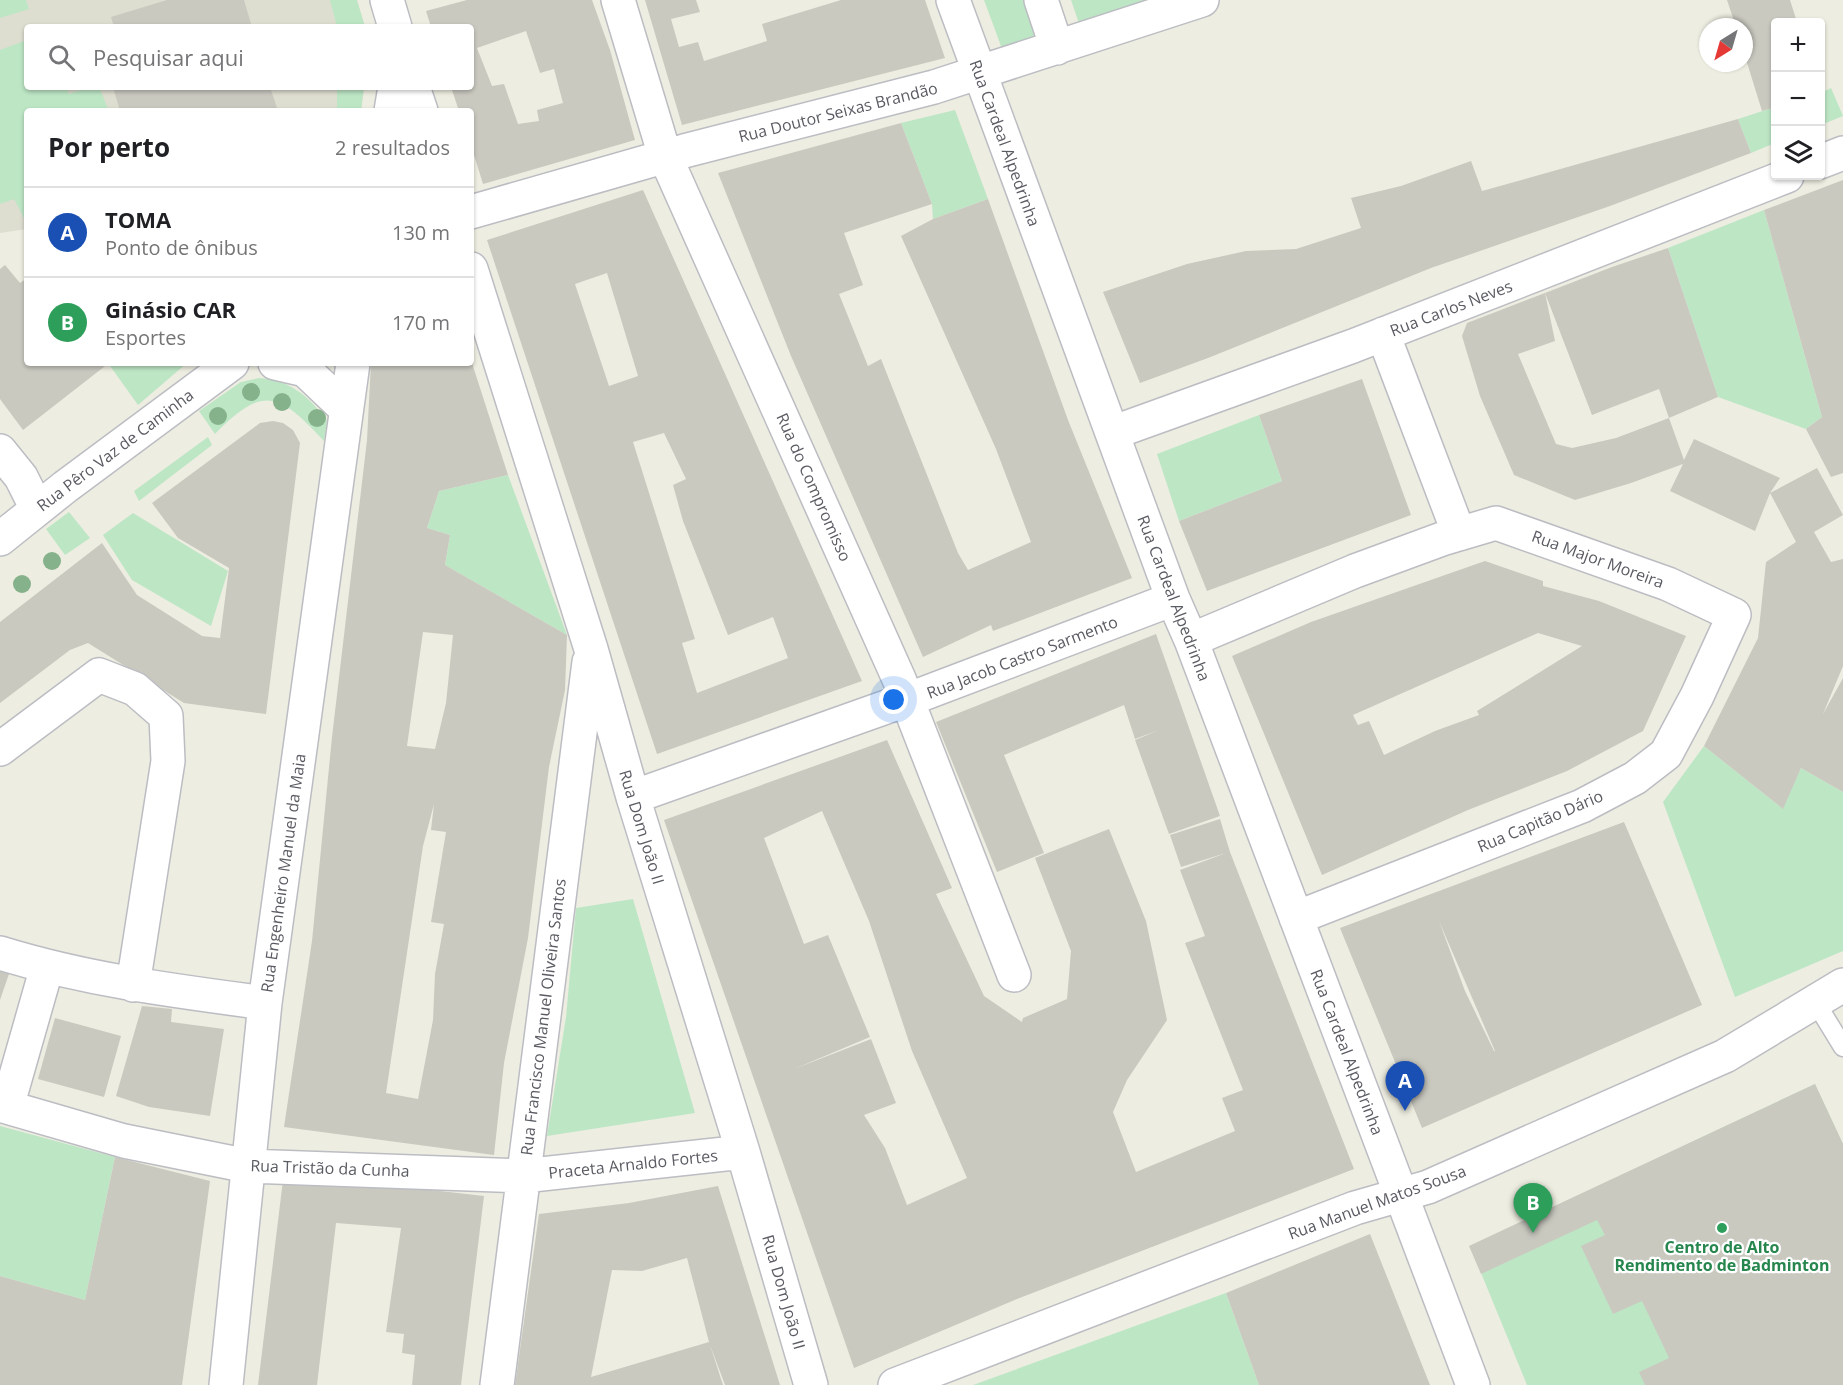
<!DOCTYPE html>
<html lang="pt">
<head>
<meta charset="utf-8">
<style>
  :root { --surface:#fff; --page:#f2f2f2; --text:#202124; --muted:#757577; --line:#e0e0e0; --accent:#0b8043 }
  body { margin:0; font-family:"Open Sans",sans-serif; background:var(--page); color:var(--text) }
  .controls { position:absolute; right:18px; top:18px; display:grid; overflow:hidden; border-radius:6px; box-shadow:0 2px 4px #0004 }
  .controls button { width:54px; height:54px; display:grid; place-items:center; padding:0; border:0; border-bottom:2px solid var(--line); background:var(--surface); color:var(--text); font:30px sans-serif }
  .compass { position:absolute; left:1699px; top:18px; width:54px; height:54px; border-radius:50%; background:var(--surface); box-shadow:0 2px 4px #0004; rotate:217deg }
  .you { position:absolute; left:894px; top:700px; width:21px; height:21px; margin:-15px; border:4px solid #fff; border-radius:50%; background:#1a73e8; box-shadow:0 0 0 9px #1a73e833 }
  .badge { display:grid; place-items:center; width:39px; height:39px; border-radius:50%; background:var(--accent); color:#fff; font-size:20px; font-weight:700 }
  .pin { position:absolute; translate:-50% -50px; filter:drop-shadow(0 2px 3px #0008) }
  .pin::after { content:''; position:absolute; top:32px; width:21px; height:18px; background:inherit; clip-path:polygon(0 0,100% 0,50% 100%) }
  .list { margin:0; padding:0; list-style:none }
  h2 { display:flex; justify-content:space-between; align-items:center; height:78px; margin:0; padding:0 24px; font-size:26px }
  h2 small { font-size:20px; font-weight:400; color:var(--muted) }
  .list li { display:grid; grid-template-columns:39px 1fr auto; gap:18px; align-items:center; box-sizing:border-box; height:90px; padding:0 24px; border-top:2px solid var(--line) }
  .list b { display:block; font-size:22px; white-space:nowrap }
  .list p { margin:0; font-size:20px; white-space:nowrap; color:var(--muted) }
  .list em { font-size:20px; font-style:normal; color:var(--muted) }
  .icon { flex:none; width:33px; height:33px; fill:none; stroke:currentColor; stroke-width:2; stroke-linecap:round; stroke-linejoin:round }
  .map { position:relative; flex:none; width:1843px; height:1385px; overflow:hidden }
  .search { position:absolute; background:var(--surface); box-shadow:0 2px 4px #0004; left:24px; top:24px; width:450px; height:66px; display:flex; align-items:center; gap:15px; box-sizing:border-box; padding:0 21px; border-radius:6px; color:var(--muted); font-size:22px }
  .panel { position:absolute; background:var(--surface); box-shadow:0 2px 4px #0004; left:24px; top:108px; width:450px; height:258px; border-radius:6px }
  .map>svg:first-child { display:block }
  .education { fill:#ddddd0 }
  .green { fill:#bde6c5 }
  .building { fill:#cac9c0; fill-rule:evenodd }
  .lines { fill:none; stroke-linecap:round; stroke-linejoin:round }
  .lane-casing { stroke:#bcbdc3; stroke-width:21 }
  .street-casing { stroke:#bcbdc3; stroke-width:36 }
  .lane { stroke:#fff; stroke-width:18 }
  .street { stroke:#fff; stroke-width:33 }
  .tree { fill:#86b28b }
  .leisure-dot { fill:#2e9e5b; stroke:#fff; stroke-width:2 }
  .labels { text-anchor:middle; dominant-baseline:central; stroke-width:4.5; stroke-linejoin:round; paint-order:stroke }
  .street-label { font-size:16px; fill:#5a5c63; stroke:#fff }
  .leisure-label { font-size:16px; font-weight:bold; fill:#27864d; stroke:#fff }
</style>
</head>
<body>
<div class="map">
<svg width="1843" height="1385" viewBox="0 0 1843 1385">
  <rect width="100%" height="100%" fill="#edede1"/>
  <path class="education" d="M 0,0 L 357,0 L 365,27 L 27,27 L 27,87 L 364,87 L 361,111 L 27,111 L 27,229 L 0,233 Z"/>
  <path class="green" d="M 0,0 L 26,0 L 29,9 L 0,18 Z
    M 330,0 L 357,0 L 365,27 L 337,27 Z
    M 984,0 L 1030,0 L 1046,41 L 1008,65 Z
    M 1071,0 L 1165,0 L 1082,32 Z
    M 27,40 L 27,87 L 66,87 L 69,94 L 89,87 L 99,87 L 109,111 L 27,111 L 27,224 L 14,199 L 0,204 L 0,50 Z
    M 337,87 L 364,87 L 361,111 L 337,111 Z
    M 1831,88 L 1843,116 L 1821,125 L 1821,93 Z
    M 1775,107 L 1775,143 L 1751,153 L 1738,119 Z
    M 955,110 L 988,199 L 933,219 L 932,204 L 901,123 Z
    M 1764,210 L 1822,417 L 1806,429 L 1718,397 L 1668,248 Z
    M 108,363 L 187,363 L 138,405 Z
    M 259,378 C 290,380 309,396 327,421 L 324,441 C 279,393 264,384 215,434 L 199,411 L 241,382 Z
    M 1259,415 L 1282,481 L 1179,521 L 1157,454 Z
    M 208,437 L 212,445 L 139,501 L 134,491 Z
    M 508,475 L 567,635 L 445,565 L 450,535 L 427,528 L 439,491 Z
    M 69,512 L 90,538 L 65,555 L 46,529 Z
    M 133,513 L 228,571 L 211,626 L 132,580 L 103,535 Z
    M 1704,746 L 1782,808 L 1801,768 L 1843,792 L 1843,951 L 1735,997 L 1663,802 Z
    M 633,899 L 695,1113 L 547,1136 L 566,1017 L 576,908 Z
    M 1815,1084 L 1843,1144 L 1843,1385 L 1527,1385 L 1470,1246 Z
    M 0,1126 L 115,1157 L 85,1300 L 0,1276 Z
    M 1226,1293 L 1259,1385 L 973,1385 Z"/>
  <path class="building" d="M 167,0 L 244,0 L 252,27 L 114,27 L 111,17 Z
    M 467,0 L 592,0 L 610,50 L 635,140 L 483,184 L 471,145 L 471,111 L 459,111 L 451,87 L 471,87 L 471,27 L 431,27 L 426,11 ZM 526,31 L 540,73 L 554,69 L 563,103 L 537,110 L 539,121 L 518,124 L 504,84 L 492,86 L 477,48 Z
    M 645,0 L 696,0 L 700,12 L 671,19 L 679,47 L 698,42 L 704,61 L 767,41 L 762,24 L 841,0 L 925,0 L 945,58 L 682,125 Z
    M 1727,0 L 1790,0 L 1797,22 L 1776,22 L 1776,107 L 1762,111 L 1744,53 L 1744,27 L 1736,27 Z
    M 113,87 L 270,87 L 278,111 L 120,111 Z
    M 1738,119 L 1751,153 L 1610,206 L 1431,268 L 1208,358 L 1140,383 L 1103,292 L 1187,264 L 1246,251 L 1296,249 L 1361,228 L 1351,198 L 1401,186 L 1471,161 L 1482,191 Z
    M 901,123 L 932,204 L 844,233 L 863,285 L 839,294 L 868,366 L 881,359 L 958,553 L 968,570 L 1031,542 L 996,449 L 901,236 L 933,219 L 988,199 L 1068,420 L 1132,578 L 993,631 L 991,625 L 923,657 L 791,356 L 718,173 Z
    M 1843,180 L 1843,473 L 1831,477 L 1806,429 L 1822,417 L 1764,210 Z
    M 643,190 L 862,681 L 657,754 L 487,240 ZM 607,273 L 638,376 L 609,386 L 575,284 ZM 664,433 L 686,479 L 673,485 L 683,521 L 728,635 L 773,617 L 788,658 L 697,693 L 682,643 L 695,639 L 633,442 Z
    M 1668,248 L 1718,397 L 1669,418 L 1659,389 L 1592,415 L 1545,293 L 1555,341 L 1518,354 L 1556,444 L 1572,448 L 1616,438 L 1669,418 L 1684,460 L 1694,439 L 1780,478 L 1770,493 L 1755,531 L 1670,491 L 1683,464 L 1631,483 L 1575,500 L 1514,475 L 1480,396 L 1462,336 L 1467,323 L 1545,293 L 1612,267 Z
    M 5,265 L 20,283 L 27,278 L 27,363 L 109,363 L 23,430 L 0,399 L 0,269 Z
    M 371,363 L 472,363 L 508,475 L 439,491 L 427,528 L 450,535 L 445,565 L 567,635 L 565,690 L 549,767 L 528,938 L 504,1063 L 494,1155 L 284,1127 L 312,941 L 332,737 L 367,440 ZM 423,632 L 453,635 L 446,703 L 435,749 L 407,746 ZM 434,804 L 431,830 L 446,832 L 431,922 L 444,924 L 435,974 L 433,1020 L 418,1099 L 386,1093 L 423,846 Z
    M 1362,379 L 1411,515 L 1207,591 L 1179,521 L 1282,481 L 1259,415 Z
    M 273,421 L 283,423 L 293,430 L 300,443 L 266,714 L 184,703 L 88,643 L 70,650 L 0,703 L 0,622 L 102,543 L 137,595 L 202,636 L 220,638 L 229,568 L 178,538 L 152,503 L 260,423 Z
    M 1817,468 L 1843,515 L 1814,532 L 1831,562 L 1843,559 L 1843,666 L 1823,714 L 1843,678 L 1843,792 L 1801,768 L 1783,809 L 1704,746 L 1758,638 L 1766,562 L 1796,542 L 1770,493 Z
    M 1485,561 L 1543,581 L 1543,586 L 1599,601 L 1686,636 L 1643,731 L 1567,771 L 1468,810 L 1322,875 L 1232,656 L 1311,622 ZM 1538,633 L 1582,646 L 1477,711 L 1479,715 L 1435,731 L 1384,755 L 1369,721 L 1358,725 L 1353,715 Z
    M 1156,634 L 1220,816 L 1169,834 L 1135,740 L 1159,730 L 1135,739 L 1124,705 L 1004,755 L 1044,853 L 997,872 L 936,722 Z
    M 887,740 L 952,888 L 936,894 L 984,996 L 1022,1022 L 1023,1018 L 1067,999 L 1071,951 L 1035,858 L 1109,829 L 1146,921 L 1167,1020 L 1127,1080 L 1113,1112 L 1136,1172 L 1235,1131 L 1222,1098 L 1243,1090 L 1185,943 L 1205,936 L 1180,870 L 1226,853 L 1181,867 L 1170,835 L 1220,819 L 1230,852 L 1354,1169 L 1017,1299 L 854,1368 L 664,820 ZM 822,811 L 869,921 L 912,1051 L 967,1178 L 907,1205 L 885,1148 L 864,1115 L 896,1103 L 871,1039 L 794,1069 L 870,1037 L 828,935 L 804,944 L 764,838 Z
    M 1624,822 L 1702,1005 L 1422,1128 L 1340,928 ZM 1439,921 L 1495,1051 L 1494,1051 L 1465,991 Z
    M 0,967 L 10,971 L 0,1000 Z
    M 142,1006 L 172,1009 L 171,1022 L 224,1029 L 210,1116 L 149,1107 L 116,1096 Z
    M 55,1018 L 121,1036 L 104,1097 L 38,1079 Z
    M 1815,1084 L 1843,1144 L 1843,1385 L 1645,1385 L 1639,1372 L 1669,1358 L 1642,1301 L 1613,1314 L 1581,1246 L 1605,1235 L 1597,1220 L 1481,1274 L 1469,1246 Z
    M 115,1157 L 210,1181 L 182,1385 L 0,1385 L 0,1276 L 85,1300 Z
    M 283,1180 L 387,1185 L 484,1196 L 461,1385 L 412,1385 L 415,1355 L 402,1353 L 404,1334 L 386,1332 L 401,1228 L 336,1223 L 317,1385 L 258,1385 Z
    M 718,1186 L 780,1385 L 725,1385 L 710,1345 L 723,1385 L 515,1385 L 539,1214 L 629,1203 ZM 687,1258 L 709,1342 L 591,1377 L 612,1270 L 642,1271 Z
    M 1370,1234 L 1430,1385 L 1259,1385 L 1226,1293 Z"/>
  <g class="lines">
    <g class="lane-casing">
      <path id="lane" d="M 1816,1003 L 1843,1047"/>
    </g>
    <g class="street-casing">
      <path id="street" d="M 387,0 L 395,27
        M 618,0 L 665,156 L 899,679 L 1014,975
        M 953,0 L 1173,599 L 1191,640 L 1473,1385
        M 1041,0 L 1057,48
        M 413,87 L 421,111
        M 391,111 L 395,87
        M 1820,162 L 1843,153
        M 471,212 L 684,151 L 934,87 L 1202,0
        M 471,269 L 591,649 L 633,797 L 743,1152 L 811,1385
        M 1383,334 L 1459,534
        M 275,363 L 305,370 L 346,409
        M 1112,433 L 1353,346 L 1787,176
        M 0,451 L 21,477 L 37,509
        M 0,539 L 65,487 L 232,363
        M 1191,640 L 1355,571 L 1442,539 L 1496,523 L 1668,584 L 1734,615 L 1697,696 L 1666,754 L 1635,778 L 1582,806 L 1296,918
        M 0,749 L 99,675 L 135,689 L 166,716 L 168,761 L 133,985
        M 633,797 L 920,695 L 1173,599
        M 0,953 C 87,980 175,991 265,1003
        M 0,1105 L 124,1141 L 248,1166 L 523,1176 L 743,1152
        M 7,1107 L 47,967
        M 226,1385 L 265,1003 L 353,363
        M 497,1385 L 589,662
        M 895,1385 L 1355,1208 L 1428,1187 L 1725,1056 L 1843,985"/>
    </g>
    <use href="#lane" class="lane"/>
    <use href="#street" class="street"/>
  </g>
  <g class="tree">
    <circle cx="251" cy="392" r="9"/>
    <circle cx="282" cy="402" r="9"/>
    <circle cx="218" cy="416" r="9"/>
    <circle cx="317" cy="418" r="9"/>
    <circle cx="52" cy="561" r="9"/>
    <circle cx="22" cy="584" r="9"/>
  </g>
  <circle class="leisure-dot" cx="1722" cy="1228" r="6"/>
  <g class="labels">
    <g class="street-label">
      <text transform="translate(838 112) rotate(-14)">Rua Doutor Seixas Brandão</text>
      <text transform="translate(1005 143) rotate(70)">Rua Cardeal Alpedrinha</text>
      <text transform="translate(1451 308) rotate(-21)">Rua Carlos Neves</text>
      <text transform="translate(115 450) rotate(-37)">Rua Pêro Vaz de Caminha</text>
      <text transform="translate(814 487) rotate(66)">Rua do Compromisso</text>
      <text transform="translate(1598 559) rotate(20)">Rua Major Moreira</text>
      <text transform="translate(1174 598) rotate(69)">Rua Cardeal Alpedrinha</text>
      <text transform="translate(1022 657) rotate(-21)">Rua Jacob Castro Sarmento</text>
      <text transform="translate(1540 821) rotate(-23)">Rua Capitão Dário</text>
      <text transform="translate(642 827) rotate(73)">Rua Dom João II</text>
      <text transform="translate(283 873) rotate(-82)">Rua Engenheiro Manuel da Maia</text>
      <text transform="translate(543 1017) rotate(-83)">Rua Francisco Manuel Oliveira Santos</text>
      <text transform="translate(1347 1052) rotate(69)">Rua Cardeal Alpedrinha</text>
      <text transform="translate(633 1164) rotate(-6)">Praceta Arnaldo Fortes</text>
      <text transform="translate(330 1168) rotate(2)">Rua Tristão da Cunha</text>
      <text transform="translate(1377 1202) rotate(-20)">Rua Manuel Matos Sousa</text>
      <text transform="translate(784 1292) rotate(74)">Rua Dom João II</text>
    </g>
    <g class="leisure-label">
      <text x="1722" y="1247">Centro de Alto<tspan x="1722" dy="18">Rendimento de Badminton</tspan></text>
    </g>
  </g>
</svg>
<div class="controls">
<button>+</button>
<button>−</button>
<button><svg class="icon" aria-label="layers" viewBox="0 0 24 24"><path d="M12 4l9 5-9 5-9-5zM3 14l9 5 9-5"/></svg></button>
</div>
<svg class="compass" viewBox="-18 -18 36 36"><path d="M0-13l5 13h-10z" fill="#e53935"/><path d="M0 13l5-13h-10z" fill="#757577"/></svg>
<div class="you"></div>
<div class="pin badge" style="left:1405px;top:1111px;background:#1a4fb4">A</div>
<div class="pin badge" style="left:1533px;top:1233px;background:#2e9e5b">B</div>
<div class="search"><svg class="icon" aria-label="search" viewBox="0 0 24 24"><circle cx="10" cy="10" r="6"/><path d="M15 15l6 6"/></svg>Pesquisar aqui</div>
<section class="panel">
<h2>Por perto<small>2 resultados</small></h2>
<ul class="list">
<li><span class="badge" style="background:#1a4fb4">A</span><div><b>TOMA</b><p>Ponto de ônibus</p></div><em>130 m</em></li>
<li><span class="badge" style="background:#2e9e5b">B</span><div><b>Ginásio CAR</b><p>Esportes</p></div><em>170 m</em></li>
</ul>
</section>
</div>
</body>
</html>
